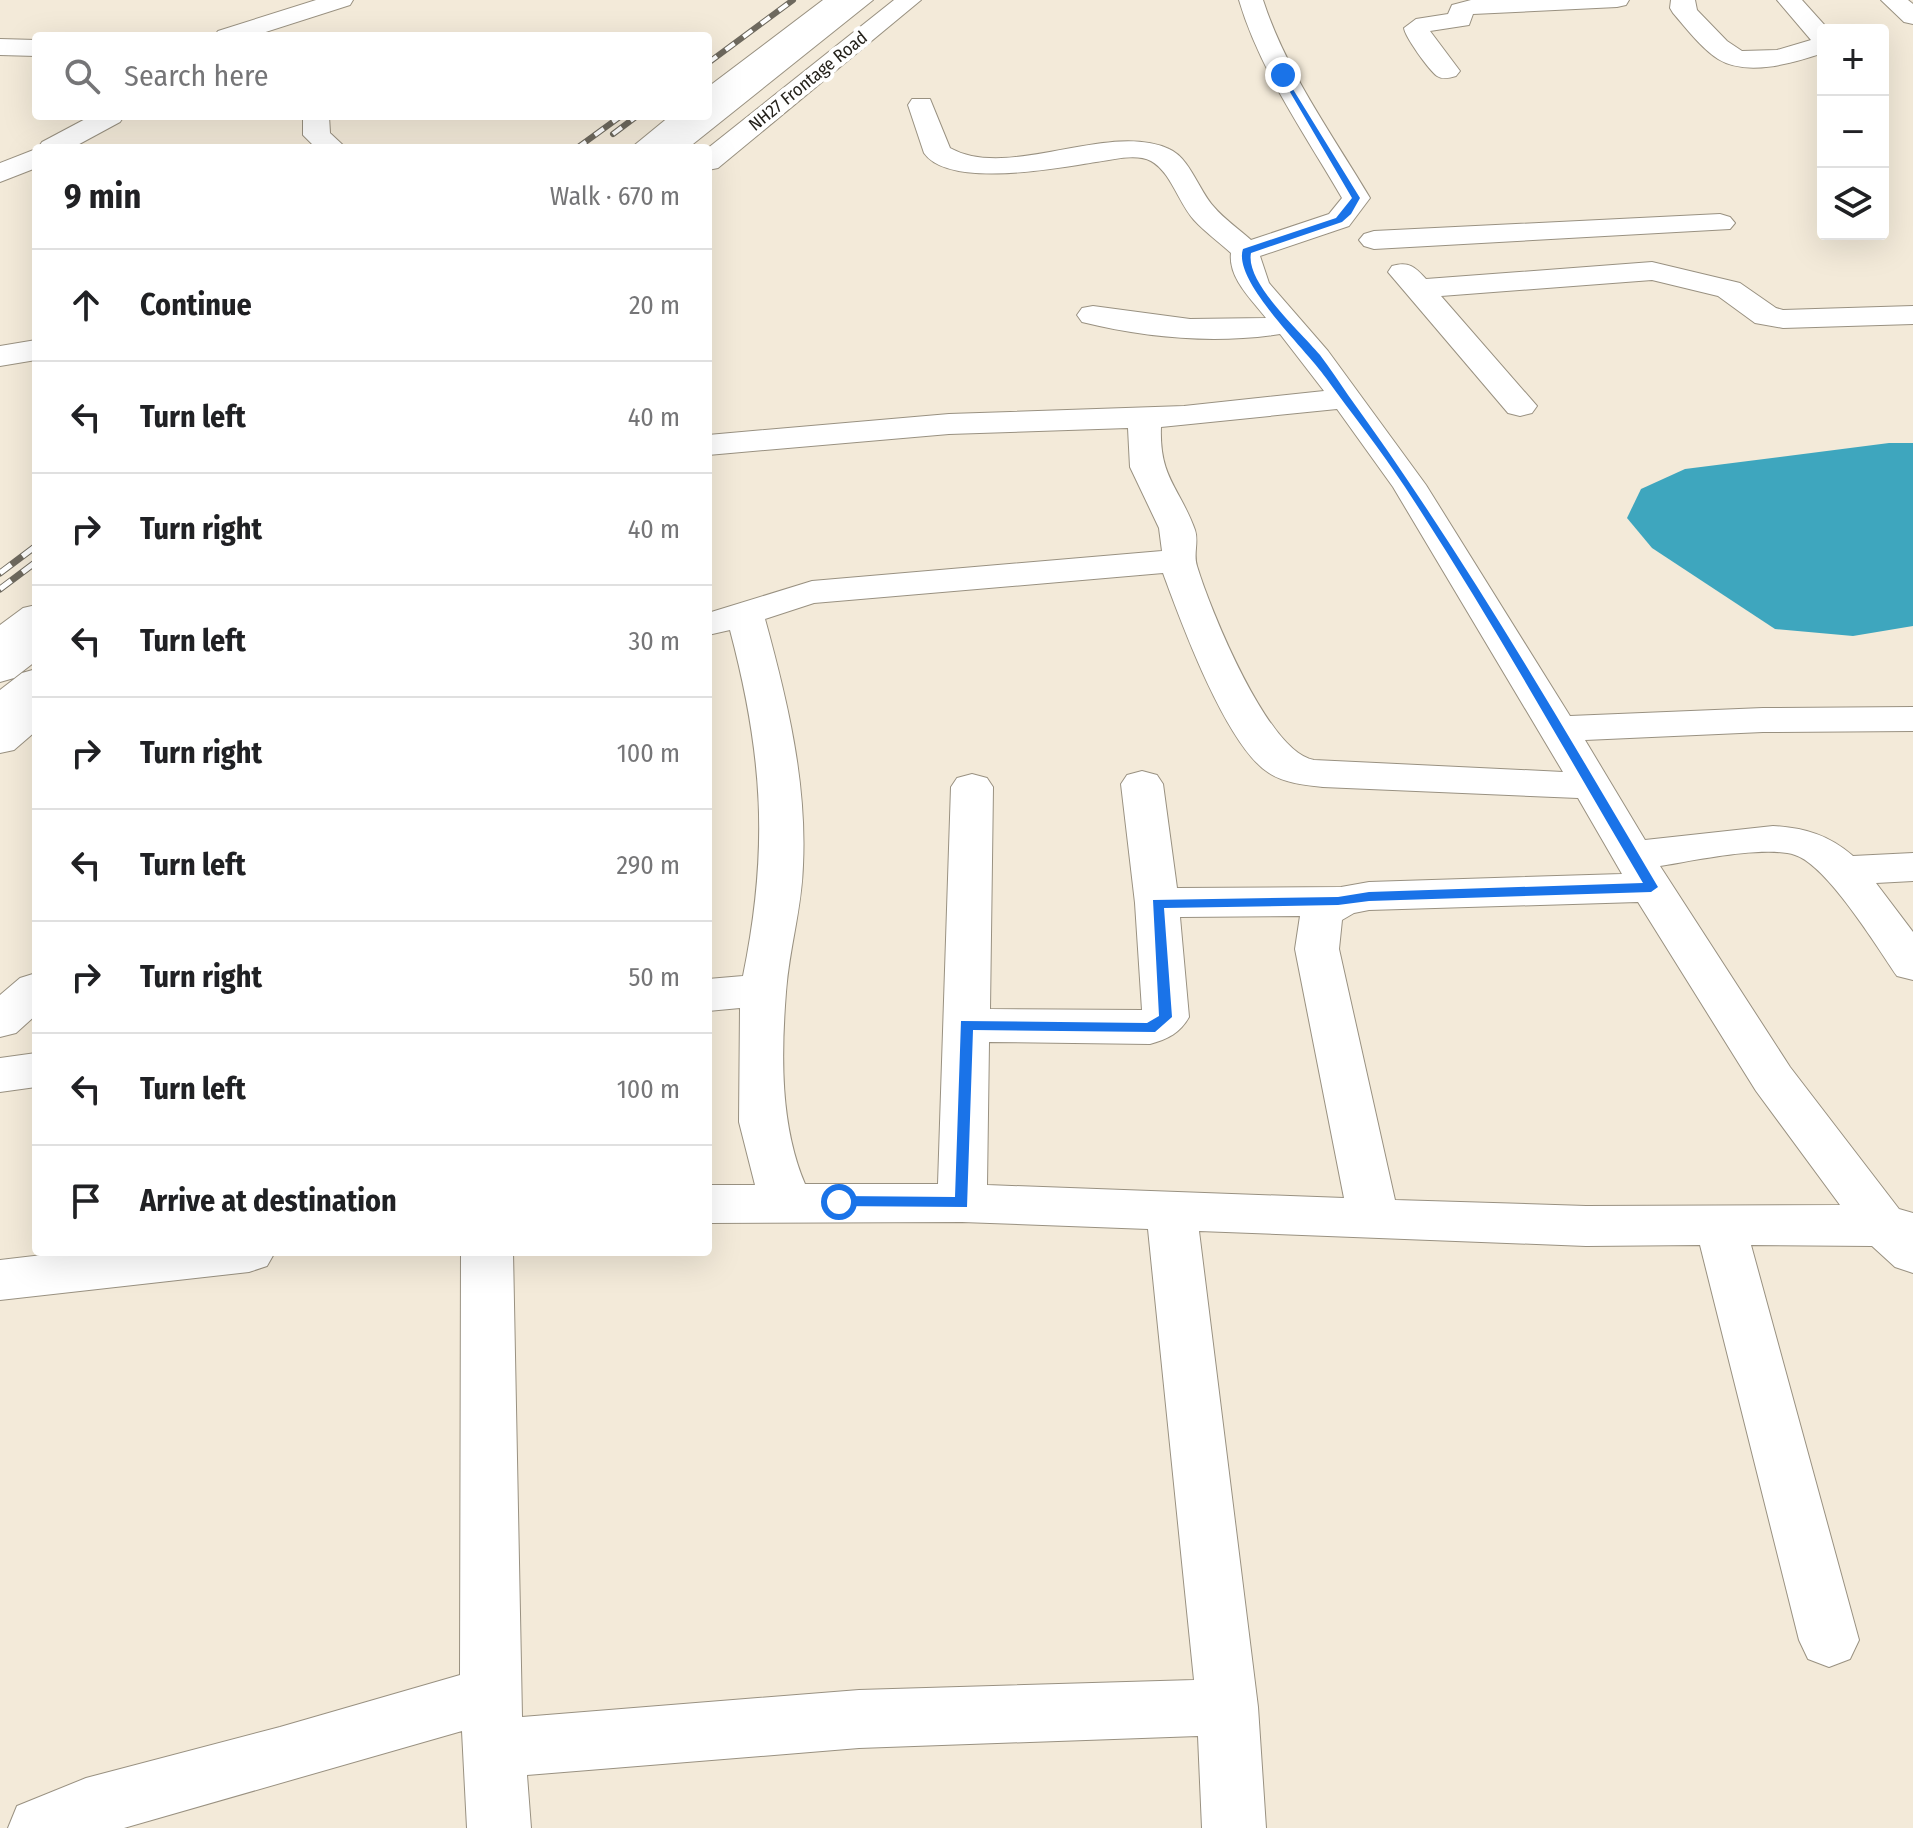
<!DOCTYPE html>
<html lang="en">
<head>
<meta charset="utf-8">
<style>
  :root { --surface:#fff; --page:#f2f2f2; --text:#202124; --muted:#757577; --line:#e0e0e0 }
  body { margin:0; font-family:"Fira Sans Condensed",sans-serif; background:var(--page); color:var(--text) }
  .controls { position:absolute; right:24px; top:24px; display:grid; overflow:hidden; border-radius:8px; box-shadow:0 8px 32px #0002 }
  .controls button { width:72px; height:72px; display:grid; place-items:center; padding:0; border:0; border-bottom:2px solid var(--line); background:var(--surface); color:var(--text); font:40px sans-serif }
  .stop { position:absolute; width:24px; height:24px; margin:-18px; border:6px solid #1a73e8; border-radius:50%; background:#fff }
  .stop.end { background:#1a73e8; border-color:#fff; box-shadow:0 2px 8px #0008 }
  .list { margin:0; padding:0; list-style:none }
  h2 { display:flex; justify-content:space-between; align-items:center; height:104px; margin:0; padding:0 32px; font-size:34px }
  h2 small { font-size:26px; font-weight:400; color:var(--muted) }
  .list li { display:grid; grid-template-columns:52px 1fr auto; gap:24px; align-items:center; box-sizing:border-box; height:112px; padding:0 32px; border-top:2px solid var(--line) }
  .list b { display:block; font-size:30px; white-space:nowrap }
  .list em { font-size:26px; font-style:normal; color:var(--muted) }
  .icon { flex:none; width:44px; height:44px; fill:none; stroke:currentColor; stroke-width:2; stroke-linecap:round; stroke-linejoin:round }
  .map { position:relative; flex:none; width:1913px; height:1828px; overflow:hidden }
  .search { position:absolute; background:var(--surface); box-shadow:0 8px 32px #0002; left:32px; top:32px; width:680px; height:88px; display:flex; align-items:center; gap:20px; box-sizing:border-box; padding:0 28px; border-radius:8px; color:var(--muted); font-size:30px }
  .panel { position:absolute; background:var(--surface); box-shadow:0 8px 32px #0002; left:32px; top:144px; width:680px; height:1112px; border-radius:8px }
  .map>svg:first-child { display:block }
  .water { fill:#3ea6be }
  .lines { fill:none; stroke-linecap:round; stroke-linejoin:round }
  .minor-casing { stroke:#999181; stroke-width:2 }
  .highway-casing { stroke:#999181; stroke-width:2 }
  .minor { fill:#fff; fill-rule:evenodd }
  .highway { fill:#fff; fill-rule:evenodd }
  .rail-far1-casing { stroke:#6e695e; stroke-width:6 }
  .rail-casing { stroke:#6e695e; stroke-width:7 }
  .rail-far1 { stroke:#fff; stroke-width:4; stroke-dasharray:11; stroke-linecap:butt }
  .rail { stroke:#fff; stroke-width:5; stroke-dasharray:14; stroke-linecap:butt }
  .route { fill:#1a73e8 }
  .labels { text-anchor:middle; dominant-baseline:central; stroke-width:8; stroke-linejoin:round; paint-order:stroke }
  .far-street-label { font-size:18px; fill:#221f18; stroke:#fff }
</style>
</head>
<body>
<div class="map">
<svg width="1913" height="1828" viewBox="0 0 1913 1828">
  <rect width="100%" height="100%" fill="#f3ead9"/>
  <path class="water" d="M 1889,443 L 1913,443 L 1913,626 L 1853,636 L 1775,629 L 1652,548 L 1627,518 L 1641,489 L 1685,469 Z"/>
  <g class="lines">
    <g class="minor-casing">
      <path id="minor" d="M 316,0 L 353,0 L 350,5 L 253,36 L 214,36 L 218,31 Z
        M 823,0 L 850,0 L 717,106 L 708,108 L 708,87 Z
        M 894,0 L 921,0 L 718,168 L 708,170 L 708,148 Z
        M 1239,0 L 1263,0 C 1286,71 1332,134 1370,198 L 1349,226 L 1260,256 L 1269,283 L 1328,351 L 1426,485 L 1570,716 L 1763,708 L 1913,707 L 1913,731 L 1763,732 L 1585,740 L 1645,840 L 1773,826 C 1805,828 1829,835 1853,856 L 1913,853 L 1913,881 L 1876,883 L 1913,932 L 1913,980 L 1897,976 C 1877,947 1827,865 1795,855 C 1765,845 1692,861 1660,866 L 1790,1067 L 1899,1209 L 1913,1213 L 1913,1273 L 1895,1267 L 1872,1246 L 1751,1245 L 1859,1640 L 1850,1659 L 1829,1667 L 1808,1659 L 1799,1640 L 1700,1245 L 1586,1246 L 1199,1231 L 1258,1707 L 1266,1828 L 1202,1828 L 1198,1736 L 859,1748 L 527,1775 L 531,1828 L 467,1828 L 462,1731 L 124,1828 L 8,1828 L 17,1806 L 86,1778 L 280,1727 L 460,1675 L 461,1252 L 513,1252 L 522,1717 L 859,1690 L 1194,1680 L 1148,1229 L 962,1222 L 708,1223 L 708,1185 L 755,1185 L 739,1122 L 740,1008 L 708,1011 L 708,979 L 743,976 C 769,849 763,755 730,630 L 708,635 L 708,613 L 812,581 L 1162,551 L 1159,528 L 1130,467 L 1128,428 L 949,434 L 708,455 L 708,435 L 949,414 L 1184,406 L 1324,391 L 1280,334 C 1214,344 1147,338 1082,322 L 1077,315 L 1082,308 L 1093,306 L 1190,319 L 1266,318 C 1252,300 1228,278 1231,253 C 1219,242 1205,232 1194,220 C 1179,204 1171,172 1151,161 C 1136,153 1112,160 1096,162 C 1058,168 949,189 924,153 L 908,105 L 912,99 L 930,99 L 950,148 C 1009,181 1108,121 1169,149 C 1190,158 1199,191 1214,207 C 1224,219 1239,229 1251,240 L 1329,214 L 1342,198 C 1305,134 1260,71 1239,0 ZM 1337,409 L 1393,487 L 1563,772 L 1314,760 C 1268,753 1210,609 1197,566 C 1193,554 1199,542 1195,530 C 1180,488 1159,478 1161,427 ZM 1163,573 C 1181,622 1226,746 1269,773 C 1284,783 1305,785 1323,787 L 1578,798 L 1622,874 L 1369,882 L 1341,887 L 1177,888 L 1163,784 L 1157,775 L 1142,771 L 1127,775 L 1121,784 L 1135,903 L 1142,1010 L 990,1009 L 993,787 L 987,778 L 972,774 L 957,778 L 951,787 L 938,1184 L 805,1184 C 780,1125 781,1055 786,992 C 789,949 802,908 803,865 C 807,782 787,699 765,619 L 814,603 ZM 1638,902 L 1756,1091 L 1840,1205 L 1586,1206 L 1395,1200 L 1339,949 L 1342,920 L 1354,913 L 1369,910 ZM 1300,916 L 1295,949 L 1344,1198 L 987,1185 L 989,1042 L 1150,1044 C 1168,1039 1180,1033 1189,1017 L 1180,917 Z
        M 1471,0 L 1629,0 L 1626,5 L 1617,7 L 1473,14 L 1469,25 L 1430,31 L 1460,71 L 1456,76 C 1450,78 1443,80 1437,76 C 1429,70 1405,37 1404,28 L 1416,19 L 1448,14 L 1452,5 Z
        M 1671,0 L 1695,0 L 1697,10 L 1727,41 L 1742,51 L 1777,50 L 1811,40 L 1777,0 L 1802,0 L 1829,30 L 1823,30 L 1823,53 C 1793,63 1747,77 1718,59 C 1701,48 1686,28 1673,13 L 1670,8 Z
        M 1881,0 L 1908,0 L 1913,4 L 1913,24 L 1904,22 Z
        M 0,39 L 36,40 L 36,56 L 0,55 Z
        M 91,116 L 124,116 L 120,122 L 72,148 L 38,148 L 42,142 Z
        M 303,116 L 329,116 L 330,133 L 346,148 L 316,148 L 303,135 Z
        M 670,116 L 700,116 L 662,148 L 631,148 Z
        M 36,149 L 36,168 L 0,182 L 0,163 Z
        M 1720,214 L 1730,217 L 1735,223 L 1730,229 L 1374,249 L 1364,246 L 1359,240 L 1364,234 L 1374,231 Z
        M 1652,262 L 1740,283 L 1776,308 L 1783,310 L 1913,306 L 1913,324 L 1783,328 L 1755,323 L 1718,296 L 1652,280 L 1441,296 L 1537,406 L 1532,413 L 1520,416 L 1508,413 L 1388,272 L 1392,266 C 1409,261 1415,267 1426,279 Z
        M 36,340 L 36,360 L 0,366 L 0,346 Z
        M 36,605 L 36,634 L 13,651 L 0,654 L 0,625 L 23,608 Z
        M 36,699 L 36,731 L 14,750 L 0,753 L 0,721 L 22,703 Z
        M 36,973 L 36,1015 L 16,1033 L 0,1037 L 0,995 L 20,978 Z
        M 36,1053 L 36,1087 L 0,1092 L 0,1058 Z
        M 68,1252 L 275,1252 L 267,1266 L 249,1272 L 0,1300 L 0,1260 Z"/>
    </g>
    <g class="highway-casing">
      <path id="highway" d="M 846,0 L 873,0 L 688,148 L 657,148 L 695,116 L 708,116 L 708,106 Z
        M 36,631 L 36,661 L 14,678 L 0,682 L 0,651 L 23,634 Z
        M 36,669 L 36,701 L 14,718 L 0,722 L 0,690 L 22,673 Z"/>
    </g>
    <use href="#minor" class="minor"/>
    <use href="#highway" class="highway"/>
    <g class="rail-far1-casing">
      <path id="rail-far1" d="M 708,63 L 793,0
        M 613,134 L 637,116
        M 577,148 L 621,116"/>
    </g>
    <g class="rail-casing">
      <path id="rail" d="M 0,573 L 36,546
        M 0,589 L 36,562"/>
    </g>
    <use href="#rail-far1" class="rail-far1"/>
    <use href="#rail" class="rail"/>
  </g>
  <path class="route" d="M 1283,73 L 1360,198 L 1351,214 L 1342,222 L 1251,253 C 1245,283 1301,332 1320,355 C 1330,368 1339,382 1348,395 C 1462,552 1559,720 1658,887 L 1651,892 L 1369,901 L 1338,905 L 1164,908 L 1172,1017 L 1155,1032 L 973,1030 L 967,1207 L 833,1206 L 831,1202 L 839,1196 L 955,1197 L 961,1021 L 1147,1023 L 1159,1016 L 1153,900 L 1338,897 L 1369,892 L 1643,883 C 1565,751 1489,615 1405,487 C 1380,449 1352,414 1326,378 C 1307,350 1232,281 1243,249 L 1336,218 L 1352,198 L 1280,75 Z"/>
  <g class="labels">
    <g class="far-street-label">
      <text transform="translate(808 81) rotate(-39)">NH27 Frontage Road</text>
    </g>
  </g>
</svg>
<div class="controls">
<button>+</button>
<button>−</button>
<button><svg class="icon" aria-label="layers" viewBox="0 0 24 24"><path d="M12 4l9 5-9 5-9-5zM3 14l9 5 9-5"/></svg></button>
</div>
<div class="stop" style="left:839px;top:1202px"></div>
<div class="stop end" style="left:1283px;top:75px"></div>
<div class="search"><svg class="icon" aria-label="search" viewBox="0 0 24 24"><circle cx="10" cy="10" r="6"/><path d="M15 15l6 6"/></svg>Search here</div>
<section class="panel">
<h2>9 min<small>Walk · 670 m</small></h2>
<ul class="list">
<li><svg class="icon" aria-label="ahead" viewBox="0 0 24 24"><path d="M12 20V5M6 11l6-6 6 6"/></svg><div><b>Continue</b></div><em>20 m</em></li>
<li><svg class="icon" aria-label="left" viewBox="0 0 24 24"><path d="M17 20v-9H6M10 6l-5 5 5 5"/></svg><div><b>Turn left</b></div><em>40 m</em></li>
<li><svg class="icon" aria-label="right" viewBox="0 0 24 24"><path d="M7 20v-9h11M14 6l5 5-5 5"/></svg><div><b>Turn right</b></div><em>40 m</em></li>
<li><svg class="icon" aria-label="left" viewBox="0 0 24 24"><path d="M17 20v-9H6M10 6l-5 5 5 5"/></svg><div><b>Turn left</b></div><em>30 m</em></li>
<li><svg class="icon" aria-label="right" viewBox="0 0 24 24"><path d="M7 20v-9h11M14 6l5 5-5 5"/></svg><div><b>Turn right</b></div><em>100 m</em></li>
<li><svg class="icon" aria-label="left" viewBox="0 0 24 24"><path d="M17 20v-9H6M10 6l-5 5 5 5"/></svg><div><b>Turn left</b></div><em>290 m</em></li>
<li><svg class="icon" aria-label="right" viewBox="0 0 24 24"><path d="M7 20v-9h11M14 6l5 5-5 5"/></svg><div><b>Turn right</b></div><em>50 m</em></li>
<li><svg class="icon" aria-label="left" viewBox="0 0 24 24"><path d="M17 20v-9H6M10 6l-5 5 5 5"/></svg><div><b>Turn left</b></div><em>100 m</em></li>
<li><svg class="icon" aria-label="arrive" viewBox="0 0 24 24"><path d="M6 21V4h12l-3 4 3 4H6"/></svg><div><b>Arrive at destination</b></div></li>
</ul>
</section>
</div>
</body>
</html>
